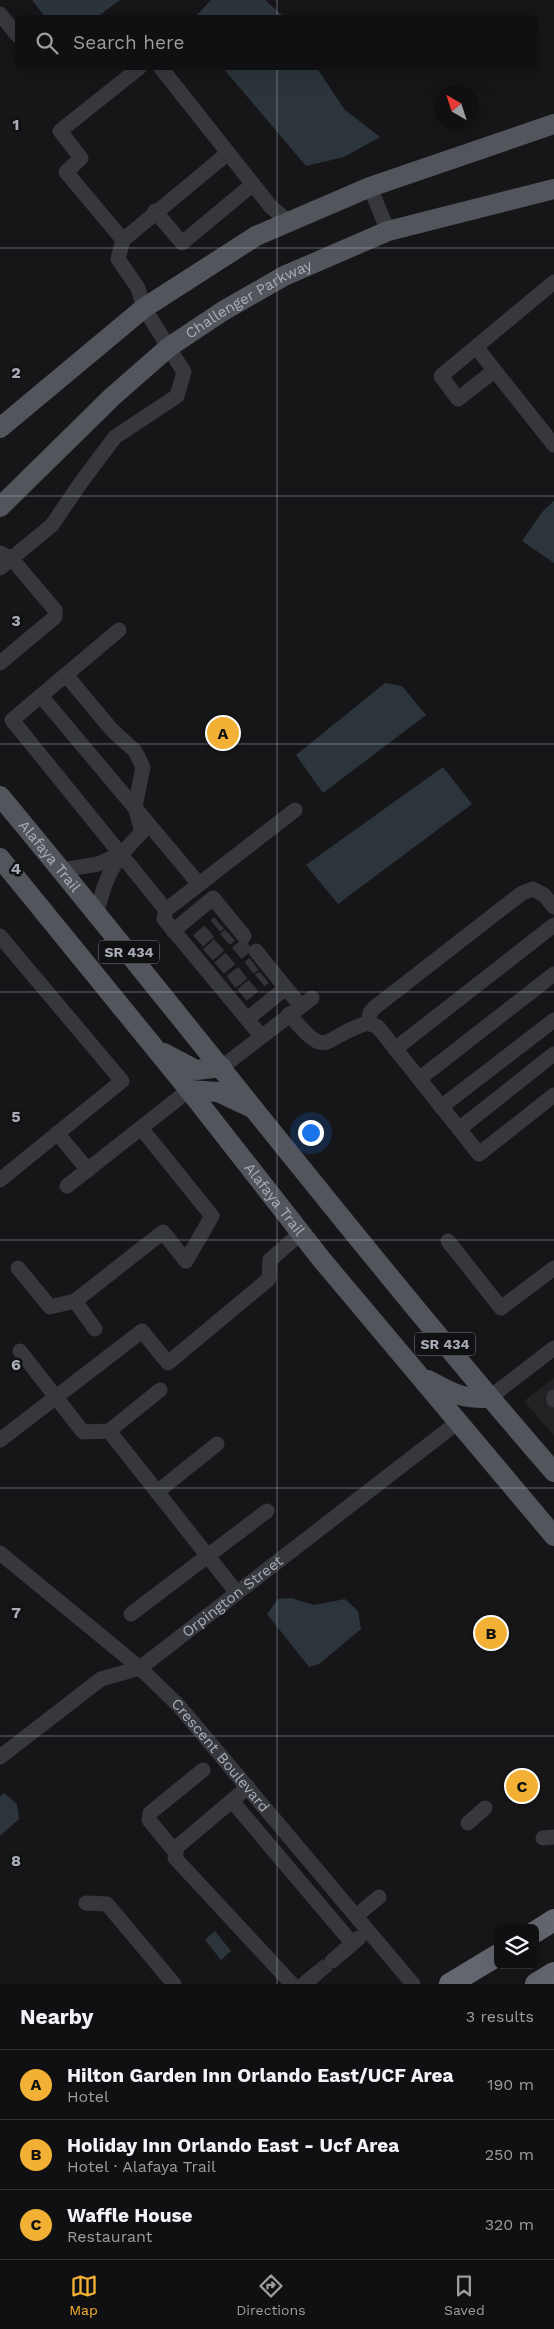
<!DOCTYPE html>
<html lang="en">
<head>
<meta charset="utf-8">
<style>
  :root { --surface:#101012; --page:#1e1e20; --text:#f1f3f6; --muted:#9c9d9f; --line:#303032; --accent:#f2b134 }
  body { margin:0; font-family:"Work Sans",sans-serif; background:var(--page); color:var(--text) }
  .controls { position:absolute; right:15px; bottom:15px; display:grid; overflow:hidden; border-radius:8px; box-shadow:0 5px 20px #0002 }
  .controls button { width:45px; height:45px; display:grid; place-items:center; padding:0; border:0; border-bottom:1px solid var(--line); background:var(--surface); color:var(--text); font:25px sans-serif }
  .compass { position:absolute; left:434px; top:85px; width:45px; height:45px; border-radius:50%; background:var(--surface); box-shadow:0 5px 20px #0002; rotate:321deg }
  .you { position:absolute; left:310px; top:1132px; width:18px; height:18px; margin:-12px; border:4px solid #fff; border-radius:50%; background:#1a73e8; box-shadow:0 0 0 8px #1a73e833 }
  .badge { display:grid; place-items:center; width:32px; height:32px; border-radius:50%; background:var(--accent); color:#111; font-size:16px; font-weight:700 }
  .pin { position:absolute; translate:-50% -50%; border:2px solid #fff; box-shadow:0 1px 5px #0006 }
  .list { margin:0; padding:0; list-style:none }
  h2 { display:flex; justify-content:space-between; align-items:center; height:65px; margin:0; padding:0 20px; font-size:21px }
  h2 small { font-size:16px; font-weight:400; color:var(--muted) }
  .list li { display:grid; grid-template-columns:32px 1fr auto; gap:15px; align-items:center; box-sizing:border-box; height:70px; padding:0 20px; border-top:1px solid var(--line) }
  .list b { display:block; font-size:19px; white-space:nowrap }
  .list p { margin:0; font-size:16px; white-space:nowrap; color:var(--muted) }
  .list em { font-size:16px; font-style:normal; color:var(--muted) }
  .icon { flex:none; width:28px; height:28px; fill:none; stroke:currentColor; stroke-width:2; stroke-linecap:round; stroke-linejoin:round }
  .map { position:relative; flex:none; width:554px; height:1984px; overflow:hidden }
  .search { position:absolute; background:var(--surface); box-shadow:0 5px 20px #0002; left:15px; right:15px; top:15px; height:55px; display:flex; align-items:center; gap:12px; box-sizing:border-box; padding:0 18px; border-radius:8px; color:var(--muted); font-size:19px }
  .sheet { height:275px; background:var(--surface) }
  nav { display:flex; justify-content:space-around; align-items:center; box-sizing:border-box; height:70px; border-top:1px solid var(--line); background:var(--surface); font-size:14px; color:var(--muted) }
  nav a { display:grid; justify-items:center; gap:2px }
  nav .on { color:var(--accent) }
  .map>svg:first-child { display:block }
  .built { fill:#222225 }
  .water { fill:#2c353c }
  .lines { fill:none; stroke-linecap:round; stroke-linejoin:round }
  .minor-tunnel { stroke:#333438; stroke-width:15; stroke-dasharray:15 8; stroke-linecap:butt }
  .minor { stroke:#37383d; stroke-width:15 }
  .major { stroke:#53555c; stroke-width:20 }
  .highway { stroke:#63666e; stroke-width:22 }
  .grid { fill:none; stroke:#a8adb8; stroke-width:1; stroke-opacity:0.55 }
  .labels { text-anchor:middle; dominant-baseline:central; stroke-width:5; stroke-linejoin:round; paint-order:stroke }
  .shield { fill:#111113; stroke:#7b7e86; stroke-width:1 }
  .shield-label { font-size:14px; font-weight:bold; fill:#a8adb8 }
  .street-label { font-size:15px; fill:#a8adb8; stroke:#111113 }
  .grid-label { font-size:16px; text-anchor:middle; font-weight:bold; fill:#a8adb8; stroke:#111113; stroke-width:5; stroke-linejoin:round; paint-order:stroke }
</style>
</head>
<body>
<div class="map">
<svg width="554" height="1984" viewBox="0 0 554 1984">
  <rect width="100%" height="100%" fill="#161618"/>
  <path class="built" d="M 554,1378 L 554,1436 L 524,1401 Z"/>
  <path class="water" d="M 32,0 L 120,0 L 97,17 L 46,18 Z
    M 211,0 L 265,0 L 284,17 L 195,17 Z
    M 223,68 L 317,68 L 344,109 L 380,137 L 344,157 L 306,166 Z
    M 554,501 L 554,563 L 522,541 L 543,511 Z
    M 385,683 L 402,686 L 426,715 L 323,793 L 296,755 Z
    M 443,767 L 472,804 L 338,904 L 306,865 Z
    M 291,1598 L 314,1605 L 345,1599 L 358,1611 L 361,1629 L 319,1664 L 309,1667 L 267,1614 L 278,1599 Z
    M 4,1793 L 17,1804 L 19,1819 L 0,1836 L 0,1796 Z
    M 215,1931 L 231,1951 L 221,1960 L 205,1940 Z"/>
  <g class="lines">
    <path class="minor-tunnel" d="M 198,941 L 219,923
      M 208,955 L 230,935
      M 219,968 L 249,943
      M 231,982 L 254,964
      M 242,995 L 264,977
      M 316,1974 L 332,1961"/>
    <g class="minor">
      <path d="M 0,14 L 18,36"/>
      <path d="M 161,68 L 271,207 L 289,222"/>
      <path d="M 370,187 L 388,231"/>
      <path d="M 155,211 L 182,243 L 253,184"/>
      <path d="M 123,240 L 228,153"/>
      <path d="M 476,347 L 554,445"/>
      <path d="M 494,371 L 458,399 L 441,376 L 554,282"/>
      <path d="M 0,553 L 11,558 L 55,610 L 55,617 L 0,663"/>
      <path d="M 0,568 L 52,525 L 82,481 L 115,437 L 177,396 L 184,372 L 144,308 L 138,288 L 118,259 L 123,240 L 66,172 L 81,158 L 60,131 L 139,68"/>
      <path d="M 119,630 L 12,720 L 166,910 L 295,810"/>
      <path d="M 66,675 L 112,730 L 135,751 L 143,767 L 135,807 L 142,832 C 114,860 106,874 97,912"/>
      <path d="M 41,696 L 199,884"/>
      <path d="M 62,870 L 98,864 L 120,854"/>
      <path d="M 166,910 L 164,919 L 247,1019"/>
      <path d="M 173,931 L 213,898 L 244,936"/>
      <path d="M 0,936 L 122,1081 L 0,1180"/>
      <path d="M 256,951 L 286,988"/>
      <path d="M 289,1014 C 330,1064 321,1036 368,1023 L 378,1027 L 479,1154 L 554,1095"/>
      <path d="M 368,1023 L 370,1013 L 374,1008 L 522,893 L 533,889 L 544,895 L 554,907"/>
      <path d="M 261,1036 L 247,1019 L 286,988 L 301,1006"/>
      <path d="M 395,1049 L 554,925"/>
      <path d="M 222,1067 L 312,998"/>
      <path d="M 419,1079 L 554,974"/>
      <path d="M 441,1107 L 554,1020"/>
      <path d="M 459,1129 L 554,1054"/>
      <path d="M 57,1133 L 88,1170"/>
      <path d="M 67,1186 L 189,1090"/>
      <path d="M 448,1241 L 501,1308 L 554,1268"/>
      <path d="M 18,1268 L 50,1307 L 75,1301"/>
      <path d="M 95,1329 L 75,1301 L 163,1232 L 186,1261 L 212,1216 L 141,1128"/>
      <path d="M 20,1351 L 83,1432 L 109,1431 L 160,1390"/>
      <path d="M 554,1397 L 554,1400"/>
      <path d="M 489,1398 L 554,1348"/>
      <path d="M 109,1431 L 237,1593"/>
      <path d="M 0,1440 L 142,1331 L 168,1363 L 269,1279 L 270,1260 L 301,1233"/>
      <path d="M 157,1492 L 217,1444"/>
      <path id="s1" d="M 0,1553 L 140,1668 L 179,1706 L 413,1984"/>
      <path d="M 131,1614 L 267,1511"/>
      <path id="s2" d="M 0,1757 L 101,1679 L 140,1668 L 458,1422"/>
      <path d="M 248,1787 L 177,1847 L 175,1858 L 292,1984"/>
      <path d="M 232,1801 L 352,1943"/>
      <path d="M 468,1823 L 485,1808"/>
      <path d="M 543,1838 L 554,1837"/>
      <path d="M 176,1853 L 149,1820 L 150,1813 L 203,1770"/>
      <path d="M 86,1903 L 107,1904 L 174,1984"/>
      <path d="M 356,1916 L 379,1897"/>
      <path d="M 332,1961 L 359,1938"/>
      <path d="M 304,1984 L 316,1974"/>
    </g>
    <g class="major">
      <path d="M 0,428 L 144,308 L 256,236 L 370,187 L 554,124"/>
      <path id="s3" d="M 0,507 L 112,397 L 169,347 L 223,311 L 284,276 L 388,231 L 554,189"/>
      <path id="s4" d="M 0,796 C 186,1020 363,1252 554,1472"/>
      <path id="s5" d="M 0,858 L 189,1090 L 322,1260 L 554,1536"/>
      <path d="M 164,1053 L 196,1070 L 222,1067"/>
      <path d="M 189,1090 L 218,1092 L 252,1108"/>
      <path d="M 428,1380 C 452,1393 461,1399 489,1398"/>
    </g>
    <path class="highway" d="M 535,1932 L 554,1920
      M 450,1984 L 498,1955
      M 536,1984 L 554,1973"/>
  </g>
  <path class="grid" d="M 277,0 L 277,18M 277,68 L 277,1984M 0,248 L 554,248M 0,496 L 554,496M 0,744 L 554,744M 0,992 L 554,992M 0,1240 L 554,1240M 0,1488 L 554,1488M 0,1736 L 554,1736"/>
  <g class="labels">
    <g class="shield">
      <rect x="99" y="940.5" width="60" height="23" rx="4"/>
      <rect x="415" y="1332.5" width="60" height="23" rx="4"/>
    </g>
    <g class="shield-label">
      <text x="129" y="952">SR 434</text>
      <text x="445" y="1344">SR 434</text>
    </g>
    <g class="street-label">
      <text stroke="none"><textPath href="#s3" startOffset="326">Challenger Parkway</textPath></text>
      <text stroke="none"><textPath href="#s4" startOffset="78">Alafaya Trail</textPath></text>
      <text stroke="none"><textPath href="#s5" startOffset="438">Alafaya Trail</textPath></text>
      <text stroke="none"><textPath href="#s2" startOffset="285">Orpington Street</textPath></text>
      <text stroke="none"><textPath href="#s1" startOffset="300">Crescent Boulevard</textPath></text>
    </g>
  </g>
  <g class="grid-label">
    <text x="16" y="130">1</text>
    <text x="16" y="378">2</text>
    <text x="16" y="626">3</text>
    <text x="16" y="874">4</text>
    <text x="16" y="1122">5</text>
    <text x="16" y="1370">6</text>
    <text x="16" y="1618">7</text>
    <text x="16" y="1866">8</text>
  </g>
</svg>
<div class="controls">
<button><svg class="icon" aria-label="layers" viewBox="0 0 24 24"><path d="M12 4l9 5-9 5-9-5zM3 14l9 5 9-5"/></svg></button>
</div>
<svg class="compass" viewBox="-18 -18 36 36"><path d="M0-13l5 13h-10z" fill="#e53935"/><path d="M0 13l5-13h-10z" fill="#9c9d9f"/></svg>
<div class="you"></div>
<div class="pin badge" style="left:223px;top:733px">A</div>
<div class="pin badge" style="left:491px;top:1633px">B</div>
<div class="pin badge" style="left:522px;top:1786px">C</div>
<div class="search"><svg class="icon" aria-label="search" viewBox="0 0 24 24"><circle cx="10" cy="10" r="6"/><path d="M15 15l6 6"/></svg>Search here</div>
</div>
<section class="sheet">
<h2>Nearby<small>3 results</small></h2>
<ul class="list">
<li><span class="badge">A</span><div><b>Hilton Garden Inn Orlando East/UCF Area</b><p>Hotel</p></div><em>190 m</em></li>
<li><span class="badge">B</span><div><b>Holiday Inn Orlando East - Ucf Area</b><p>Hotel · Alafaya Trail</p></div><em>250 m</em></li>
<li><span class="badge">C</span><div><b>Waffle House</b><p>Restaurant</p></div><em>320 m</em></li>
</ul>
</section>
<nav>
<a class="on"><svg class="icon" aria-label="map" viewBox="0 0 24 24"><path d="M3 6l6-2 6 2 6-2v14l-6 2-6-2-6 2zM9 4v14M15 6v14"/></svg>Map</a>
<a><svg class="icon" aria-label="directions" viewBox="0 0 24 24"><path d="M12 3l9 9-9 9-9-9zM9 14v-3h6M13 9l2 2-2 2"/></svg>Directions</a>
<a><svg class="icon" aria-label="saved" viewBox="0 0 24 24"><path d="M7 4h10v16l-5-4-5 4z"/></svg>Saved</a>
</nav>
</body>
</html>
